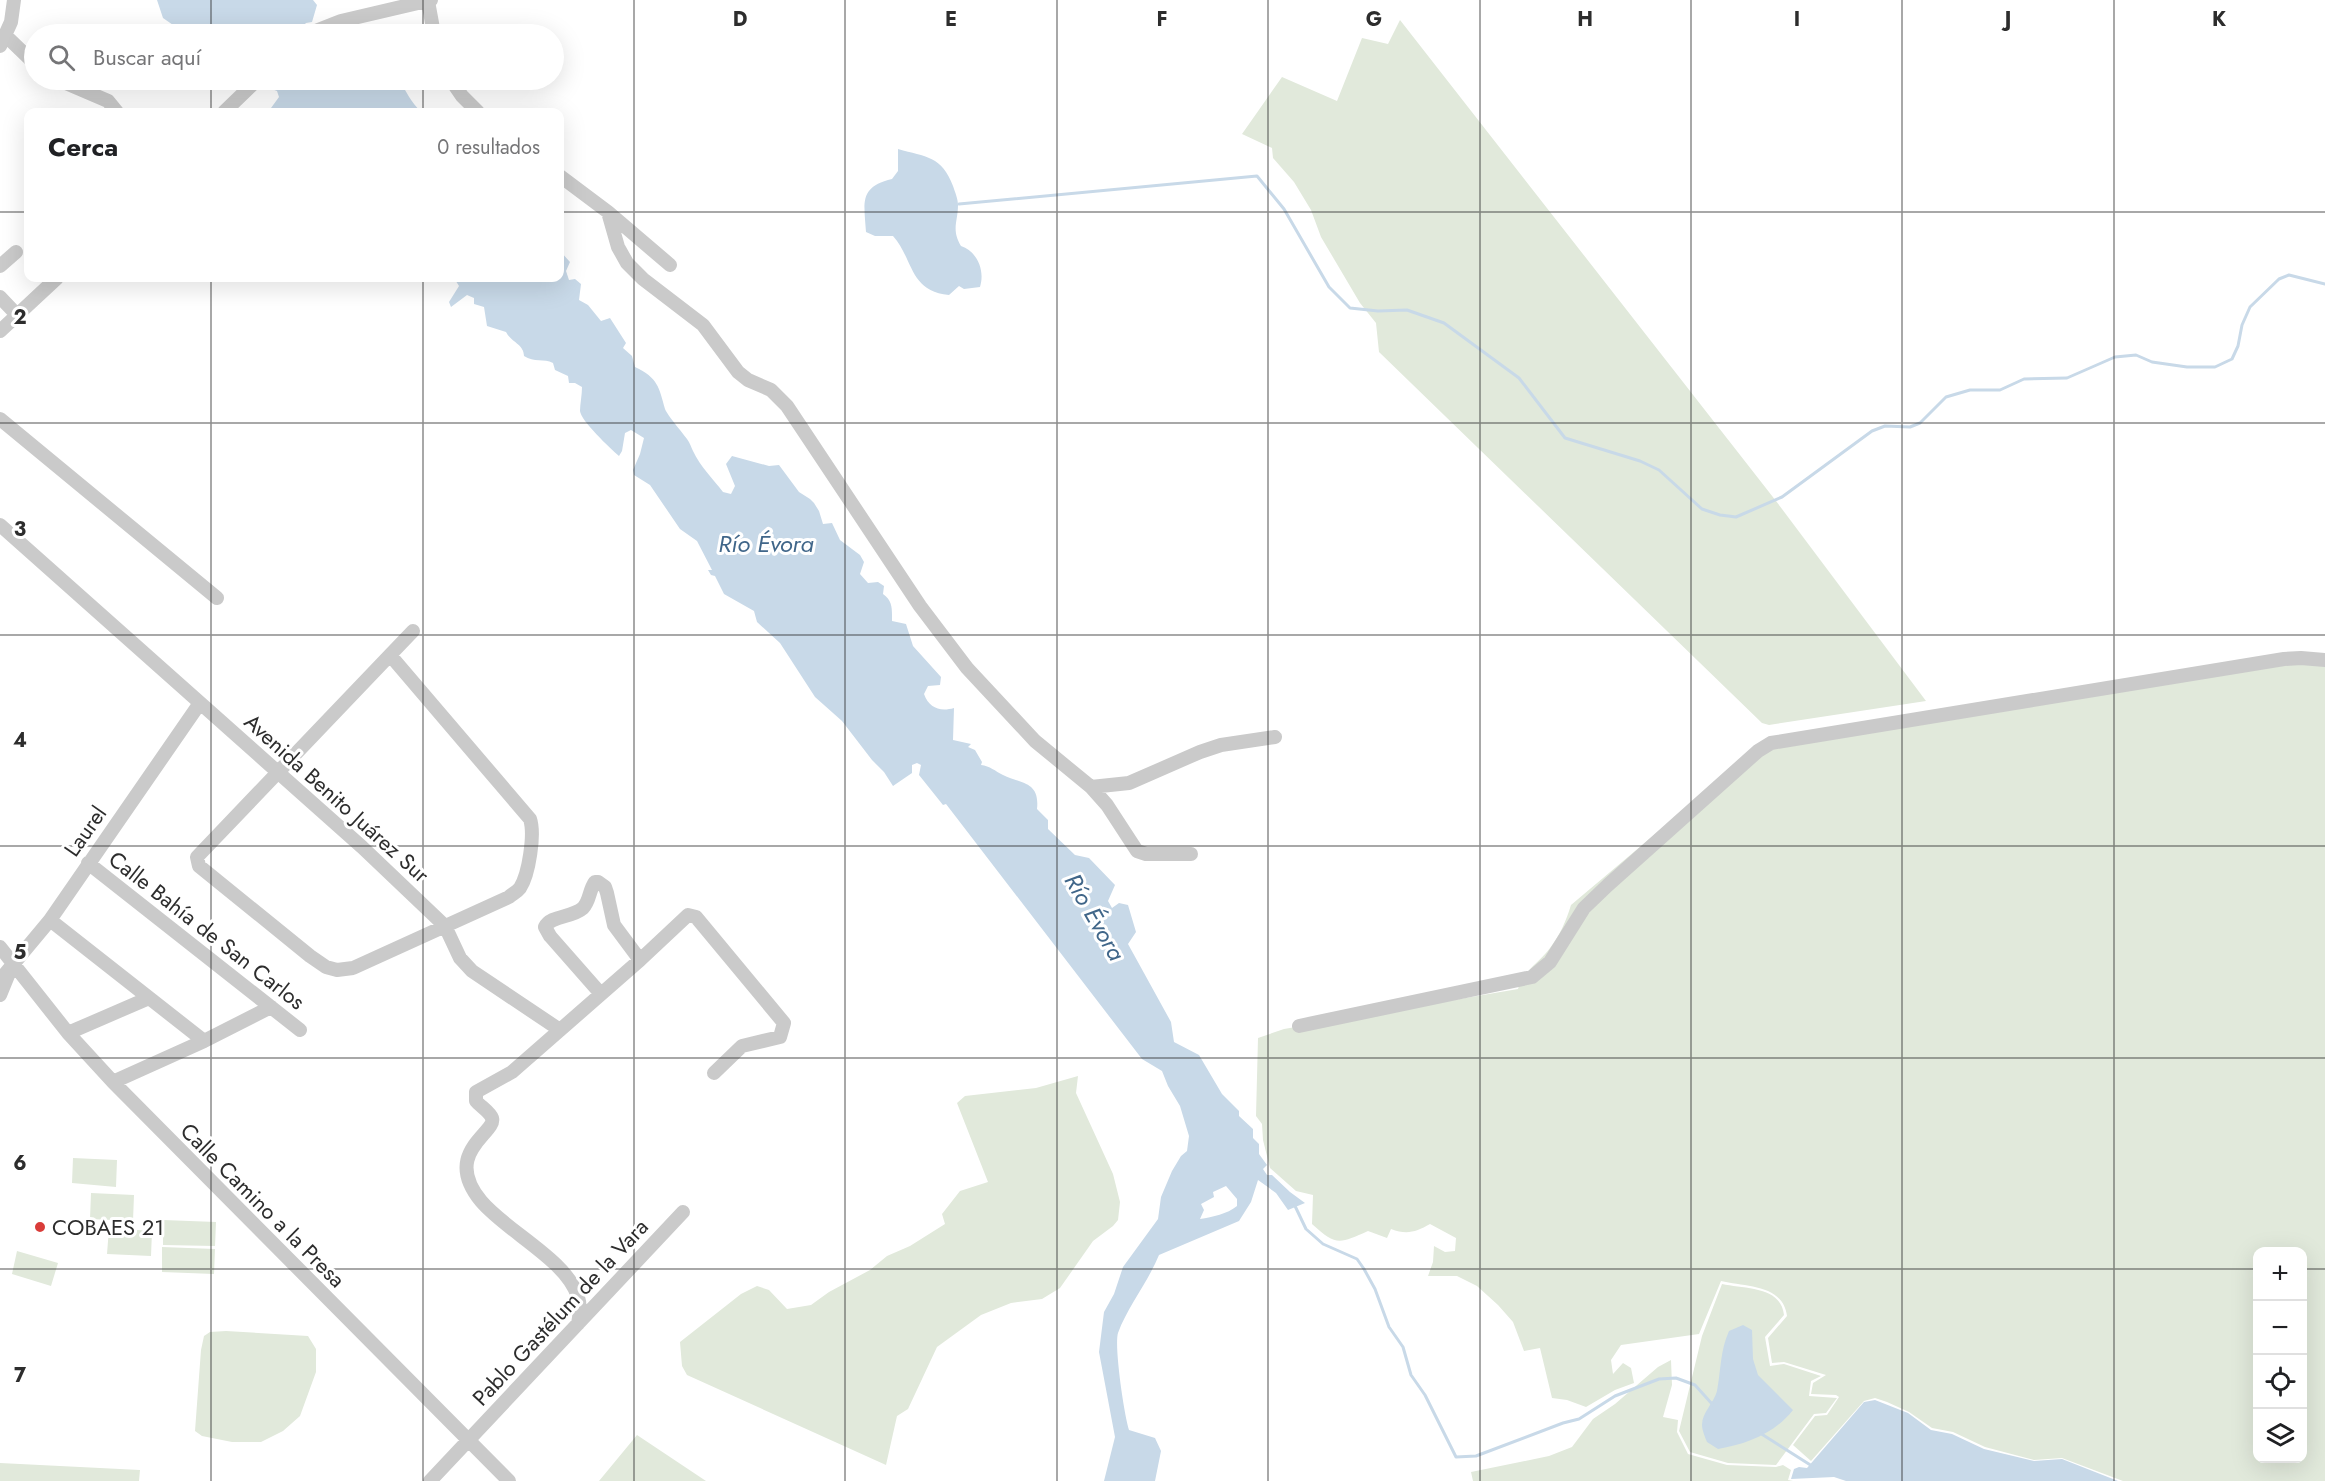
<!DOCTYPE html>
<html lang="es">
<head>
<meta charset="utf-8">
<style>
  :root { --surface:#fff; --page:#f2f2f2; --text:#202124; --muted:#757577; --line:#e0e0e0 }
  body { margin:0; font-family:Jost,sans-serif; background:var(--page); color:var(--text) }
  .controls { position:absolute; right:18px; bottom:18px; display:grid; overflow:hidden; border-radius:12px; box-shadow:0 6px 24px #0002 }
  .controls button { width:54px; height:54px; display:grid; place-items:center; padding:0; border:0; border-bottom:2px solid var(--line); background:var(--surface); color:var(--text); font:30px sans-serif }
  .list { margin:0; padding:0; list-style:none }
  h2 { display:flex; justify-content:space-between; align-items:center; height:78px; margin:0; padding:0 24px; font-size:26px }
  h2 small { font-size:20px; font-weight:400; color:var(--muted) }
  .icon { flex:none; width:33px; height:33px; fill:none; stroke:currentColor; stroke-width:2; stroke-linecap:round; stroke-linejoin:round }
  .map { position:relative; flex:none; width:2325px; height:1481px; overflow:hidden }
  .search { position:absolute; background:var(--surface); box-shadow:0 6px 24px #0002; left:24px; top:24px; width:540px; height:66px; display:flex; align-items:center; gap:15px; box-sizing:border-box; padding:0 21px; border-radius:33px; color:var(--muted); font-size:22px }
  .panel { position:absolute; background:var(--surface); box-shadow:0 6px 24px #0002; left:24px; top:108px; width:540px; height:174px; border-radius:12px }
  .map>svg:first-child { display:block }
  .green { fill:#e1e9db; fill-rule:evenodd }
  .water { fill:#c8d9e8; fill-rule:evenodd }
  .lines { fill:none; stroke-linecap:round; stroke-linejoin:round }
  .stream { stroke:#c8d9e8; stroke-width:3 }
  .minor { stroke:#cacaca; stroke-width:14 }
  .grid { fill:none; stroke:#2d2d2d; stroke-width:1.5; stroke-opacity:0.55 }
  .poi-dot { fill:#d93c39; stroke:#fff; stroke-width:2 }
  .labels { text-anchor:middle; dominant-baseline:central; stroke-width:6; stroke-linejoin:round; paint-order:stroke }
  .street-label { font-size:22px; fill:#2d2d2d; stroke:#fff }
  .poi-label { font-size:22px; fill:#2d2d2d; stroke:#fff; text-anchor:start }
  .water-label { font-size:24px; font-style:italic; fill:#406689; stroke:#fff }
  .grid-label { font-size:20px; text-anchor:middle; font-weight:bold; fill:#2d2d2d; stroke:#fff; stroke-width:6; stroke-linejoin:round; paint-order:stroke }
</style>
</head>
<body>
<div class="map">
<svg width="2325" height="1481" viewBox="0 0 2325 1481">
  <rect width="100%" height="100%" fill="#fff"/>
  <path class="green" d="M 1400,20 L 1776,501 L 1926,701 L 1769,725 L 1762,723 L 1379,352 L 1376,323 L 1360,303 L 1321,237 L 1311,210 L 1294,182 L 1273,158 L 1272,148 L 1242,134 L 1282,77 L 1337,101 L 1362,38 L 1388,44 Z
    M 2285,661 L 2325,664 L 2325,1481 L 2123,1481 L 2062,1458 L 2034,1460 L 1985,1447 L 1953,1432 L 1932,1428 L 1909,1412 L 1887,1402 L 1875,1398 L 1864,1401 L 1811,1461 L 1793,1445 L 1815,1416 L 1827,1415 L 1839,1397 L 1836,1395 L 1811,1394 L 1813,1383 L 1826,1375 L 1784,1362 L 1772,1363 L 1768,1338 L 1787,1316 C 1783,1284 1746,1287 1721,1281 L 1699,1334 L 1621,1345 L 1611,1360 L 1613,1374 L 1623,1363 L 1631,1368 L 1634,1383 L 1615,1390 L 1586,1407 L 1567,1400 L 1552,1398 L 1540,1348 L 1524,1351 L 1513,1322 L 1498,1305 L 1477,1286 L 1457,1276 L 1428,1276 L 1433,1262 L 1434,1246 L 1445,1252 L 1455,1251 L 1456,1238 L 1430,1224 C 1416,1232 1407,1235 1391,1229 L 1387,1238 L 1368,1231 C 1339,1244 1336,1246 1312,1224 L 1313,1195 L 1296,1191 L 1270,1168 L 1263,1140 L 1262,1124 L 1256,1116 L 1258,1038 L 1284,1029 L 1518,989 C 1522,972 1540,962 1550,948 C 1560,935 1566,921 1571,905 L 1756,749 ZM 2258,1252 L 2302,1252 L 2302,1458 L 2258,1458 Z
    M 1078,1076 L 1076,1093 L 1113,1174 L 1120,1202 L 1118,1220 L 1113,1226 L 1093,1241 L 1060,1288 L 1042,1299 L 1011,1303 L 981,1315 L 937,1347 L 908,1409 L 897,1416 L 886,1465 L 687,1375 L 682,1366 L 680,1342 L 741,1294 L 757,1286 L 769,1290 L 787,1309 L 811,1305 L 829,1292 L 870,1270 L 887,1256 L 910,1246 L 945,1224 L 942,1214 L 960,1191 L 988,1182 L 957,1103 L 965,1096 L 1036,1088 Z
    M 73,1158 L 117,1160 L 116,1187 L 72,1183 Z
    M 91,1193 L 134,1195 L 133,1221 L 90,1219 Z
    M 163,1220 L 216,1222 L 215,1246 L 163,1245 Z
    M 109,1228 L 152,1231 L 151,1256 L 107,1254 Z
    M 162,1247 L 215,1249 L 214,1274 L 162,1272 Z
    M 17,1251 L 58,1263 L 51,1286 L 12,1274 Z
    M 1722,1284 C 1745,1289 1781,1286 1784,1315 L 1765,1337 L 1770,1366 L 1784,1364 L 1821,1376 L 1811,1381 L 1809,1396 L 1837,1398 L 1826,1413 L 1814,1414 L 1776,1465 L 1728,1463 L 1690,1452 L 1679,1431 L 1702,1336 Z
    M 226,1331 L 308,1336 L 316,1349 L 316,1372 L 300,1416 L 283,1431 L 261,1442 L 232,1442 L 202,1436 L 195,1431 L 201,1350 L 204,1336 L 210,1332 Z
    M 1671,1360 L 1672,1385 L 1663,1417 L 1678,1420 L 1677,1432 L 1688,1454 L 1727,1465 L 1776,1467 L 1783,1465 L 1791,1470 L 1788,1480 L 1793,1481 L 1473,1481 L 1471,1472 L 1549,1456 L 1572,1447 L 1593,1419 L 1615,1404 L 1658,1367 Z
    M 637,1435 L 706,1481 L 599,1481 Z
    M 0,1463 L 140,1470 L 139,1481 L 0,1481 Z"/>
  <path class="water" d="M 157,0 L 313,0 L 317,5 L 312,22 L 306,23 L 295,34 L 186,34 L 163,18 Z
    M 278,80 L 398,80 C 407,90 410,103 422,112 L 270,112 L 271,108 L 279,97 L 277,91 L 269,88 Z
    M 898,149 C 926,157 942,156 953,186 C 955,192 958,199 958,205 C 958,222 951,229 961,246 C 978,252 985,271 980,287 L 964,289 L 959,286 L 949,295 C 909,291 914,260 893,236 L 875,236 L 866,232 C 864,202 859,187 892,179 L 898,171 Z
    M 560,251 L 570,262 L 566,271 L 569,280 L 575,279 L 581,284 L 579,300 L 588,305 L 601,321 L 610,318 L 626,343 L 623,348 L 632,356 L 635,367 C 658,378 659,387 665,409 C 668,416 682,432 687,439 C 690,443 691,447 693,451 C 700,466 713,479 723,492 L 731,494 L 735,486 L 726,464 L 732,456 L 769,466 L 779,465 L 799,492 L 810,499 L 814,503 L 819,511 L 823,524 L 832,523 L 840,540 L 860,555 L 864,562 L 860,574 L 868,583 L 878,582 L 884,586 L 883,594 C 893,601 892,609 892,621 L 906,624 L 913,646 L 941,677 L 940,685 L 928,686 L 924,694 C 929,708 940,712 954,708 L 953,740 L 971,744 L 968,747 L 975,750 L 982,762 L 981,765 C 990,766 995,771 1003,775 C 1021,784 1040,781 1037,809 L 1048,820 L 1048,829 L 1075,855 L 1089,858 L 1115,885 L 1108,901 L 1112,908 L 1119,903 L 1128,905 L 1136,932 L 1128,944 L 1171,1022 L 1174,1042 L 1199,1055 L 1222,1094 L 1239,1111 L 1239,1116 L 1253,1129 L 1253,1138 L 1259,1144 L 1259,1154 L 1267,1165 L 1263,1169 L 1267,1175 L 1272,1175 L 1290,1192 L 1305,1203 L 1288,1210 L 1276,1193 L 1258,1180 L 1251,1202 L 1239,1221 L 1159,1255 C 1148,1282 1128,1306 1118,1333 C 1114,1346 1124,1414 1129,1430 L 1155,1438 L 1161,1451 L 1155,1481 L 1104,1481 L 1115,1437 L 1099,1352 L 1104,1312 L 1114,1294 L 1123,1267 L 1158,1219 L 1161,1197 L 1172,1171 L 1181,1156 L 1187,1151 L 1189,1136 L 1180,1106 L 1168,1086 L 1162,1071 L 1142,1059 L 956,817 L 946,804 L 943,805 L 919,775 L 921,765 L 917,763 L 912,765 L 912,773 L 893,786 L 884,772 L 872,760 L 842,721 L 815,697 L 780,643 L 757,622 L 754,611 L 724,594 L 715,576 L 711,575 L 708,570 L 712,570 L 697,541 L 680,529 L 650,485 L 634,475 L 633,470 L 640,454 L 644,438 L 631,430 L 625,433 L 622,451 L 619,456 C 610,448 581,421 580,411 C 580,404 582,395 582,387 L 575,383 L 569,383 L 568,376 L 555,370 L 553,363 C 544,358 534,363 524,356 C 524,344 511,342 506,332 L 487,326 L 484,307 L 474,304 L 474,298 L 467,295 L 451,307 L 449,302 L 459,286 L 454,278 L 560,278 ZM 1226,1186 L 1237,1199 L 1237,1206 C 1227,1214 1213,1217 1200,1219 L 1204,1210 L 1201,1204 L 1214,1197 L 1213,1192 Z
    M 1743,1325 L 1752,1330 L 1753,1359 L 1758,1375 L 1793,1410 C 1774,1434 1747,1444 1718,1449 L 1707,1442 C 1705,1437 1702,1430 1702,1425 C 1702,1412 1714,1403 1717,1391 C 1721,1370 1720,1351 1729,1331 Z
    M 1875,1400 L 1908,1413 L 1931,1430 L 1952,1434 L 1984,1449 L 2034,1461 L 2062,1459 L 2118,1481 L 1846,1481 L 1834,1477 L 1791,1479 L 1794,1469 L 1799,1467 L 1807,1468 L 1864,1402 Z"/>
  <g class="lines">
    <path class="stream" d="M 959,204 L 1257,176 L 1284,209 L 1329,287 L 1350,308 L 1378,311 L 1407,310 L 1444,323 L 1519,378 L 1565,438 L 1640,461 L 1659,470 L 1702,509 L 1720,515 L 1736,517 L 1782,497 L 1872,431 L 1885,426 L 1910,427 L 1920,423 L 1946,397 L 1970,390 L 2000,390 L 2024,379 L 2067,378 L 2115,357 L 2136,355 L 2152,362 L 2187,367 L 2215,367 L 2232,359 L 2238,346 L 2242,325 L 2250,307 L 2279,279 L 2289,275 L 2325,284
      M 1295,1206 L 1306,1229 L 1323,1244 L 1357,1259 L 1364,1269 L 1375,1289 L 1389,1327 L 1403,1347 L 1411,1375 L 1425,1395 L 1456,1457 L 1476,1456 L 1563,1423 L 1579,1419 L 1615,1396 L 1659,1379 L 1676,1378 L 1695,1385 L 1713,1405
      M 1760,1433 L 1812,1466"/>
    <path class="minor" d="M 428,1 L 434,34
      M 308,34 L 341,21 L 431,0
      M 6,36 L 34,63
      M 0,46 L 11,22 L 14,0
      M 59,80 L 108,101 L 117,112
      M 451,80 L 462,96 L 478,112
      M 224,112 L 257,80
      M 560,176 L 608,212 L 670,265
      M 608,212 L 618,247 L 627,263 L 643,279 L 703,325 L 738,372 L 748,380 L 771,390 L 787,406 L 920,606 L 967,668 L 1035,741 L 1091,787 L 1107,805 L 1137,851 L 1146,854 L 1191,854
      M 0,266 L 16,252
      M 0,297 L 18,316
      M 0,331 L 57,278
      M 0,419 L 217,598
      M 0,525 L 362,847 L 445,926 L 460,958 L 472,971 L 560,1030
      M 390,655 L 530,819 C 535,834 529,874 520,888 C 517,892 512,894 509,897 L 353,968 L 337,970 L 326,967 L 310,956 L 199,866 L 197,857 L 390,655 L 413,631
      M 1091,787 L 1129,783 L 1200,752 L 1221,745 L 1275,737
      M 88,863 L 300,1030
      M 50,920 L 204,1041
      M 0,947 L 68,1033 L 113,1082 L 509,1481
      M 0,980 L 50,920 L 200,703
      M 601,994 L 550,936 L 545,927 C 551,915 572,918 583,908 C 590,901 589,890 595,882 L 598,882 L 605,887 L 607,893 L 614,925 L 640,960
      M 0,995 L 9,973
      M 1299,1026 L 1532,977 L 1550,962 L 1584,908 L 1608,885 L 1758,751 L 1771,743 L 2284,659 L 2301,658 L 2325,660
      M 68,1033 L 149,998
      M 113,1082 L 204,1041 L 271,1007
      M 578,1324 C 580,1314 581,1306 578,1297 C 567,1260 507,1232 481,1201 C 441,1152 497,1133 492,1118 C 490,1112 480,1106 476,1101 L 476,1092 L 512,1072 L 640,960 L 688,915 L 696,917 L 784,1023 L 780,1037 L 742,1046 L 714,1073
      M 430,1481 L 683,1212"/>
  </g>
  <path class="grid" d="M 211,0 L 211,34M 423,0 L 423,34M 634,0 L 634,1481M 845,0 L 845,1481M 1057,0 L 1057,1481M 1268,0 L 1268,1481M 1480,0 L 1480,1481M 1691,0 L 1691,1481M 1902,0 L 1902,1481M 2114,0 L 2114,1481M 211,80 L 211,112M 423,80 L 423,112M 0,212 L 28,212M 560,212 L 2325,212M 211,278 L 211,1481M 423,278 L 423,1481M 0,423 L 2325,423M 0,635 L 2325,635M 0,846 L 2325,846M 0,1058 L 2325,1058M 0,1269 L 2258,1269M 2302,1269 L 2325,1269"/>
  <circle class="poi-dot" cx="40" cy="1227" r="6"/>
  <g class="labels">
    <g class="street-label">
      <text transform="translate(337 798) rotate(42)">Avenida Benito Juárez Sur</text>
      <text transform="translate(85 831) rotate(-55)">Laurel</text>
      <text transform="translate(207 930) rotate(38)">Calle Bahía de San Carlos</text>
      <text transform="translate(263 1205) rotate(45)">Calle Camino a la Presa</text>
      <text transform="translate(560 1312) rotate(-47)">Pablo Gastélum de la Vara</text>
    </g>
    <g class="poi-label">
      <text x="52" y="1227">COBAES 21</text>
    </g>
    <g class="water-label">
      <text x="766" y="543">Río Évora</text>
      <text transform="translate(1095 917) rotate(60)">Río Évora</text>
    </g>
  </g>
  <g class="grid-label">
    <text x="740" y="26">D</text>
    <text x="951" y="26">E</text>
    <text x="1162" y="26">F</text>
    <text x="1374" y="26">G</text>
    <text x="1585" y="26">H</text>
    <text x="1797" y="26">I</text>
    <text x="2008" y="26">J</text>
    <text x="2219" y="26">K</text>
    <text x="20" y="324">2</text>
    <text x="20" y="536">3</text>
    <text x="20" y="747">4</text>
    <text x="20" y="959">5</text>
    <text x="20" y="1170">6</text>
    <text x="20" y="1382">7</text>
  </g>
</svg>
<div class="controls">
<button>+</button>
<button>−</button>
<button><svg class="icon" aria-label="locate" viewBox="0 0 24 24"><circle cx="12" cy="12" r="6"/><path d="M12 2v4M12 18v4M2 12h4M18 12h4"/></svg></button>
<button><svg class="icon" aria-label="layers" viewBox="0 0 24 24"><path d="M12 4l9 5-9 5-9-5zM3 14l9 5 9-5"/></svg></button>
</div>
<div class="search"><svg class="icon" aria-label="search" viewBox="0 0 24 24"><circle cx="10" cy="10" r="6"/><path d="M15 15l6 6"/></svg>Buscar aquí</div>
<section class="panel">
<h2>Cerca<small>0 resultados</small></h2>
<ul class="list">
</ul>
</section>
</div>
</body>
</html>
